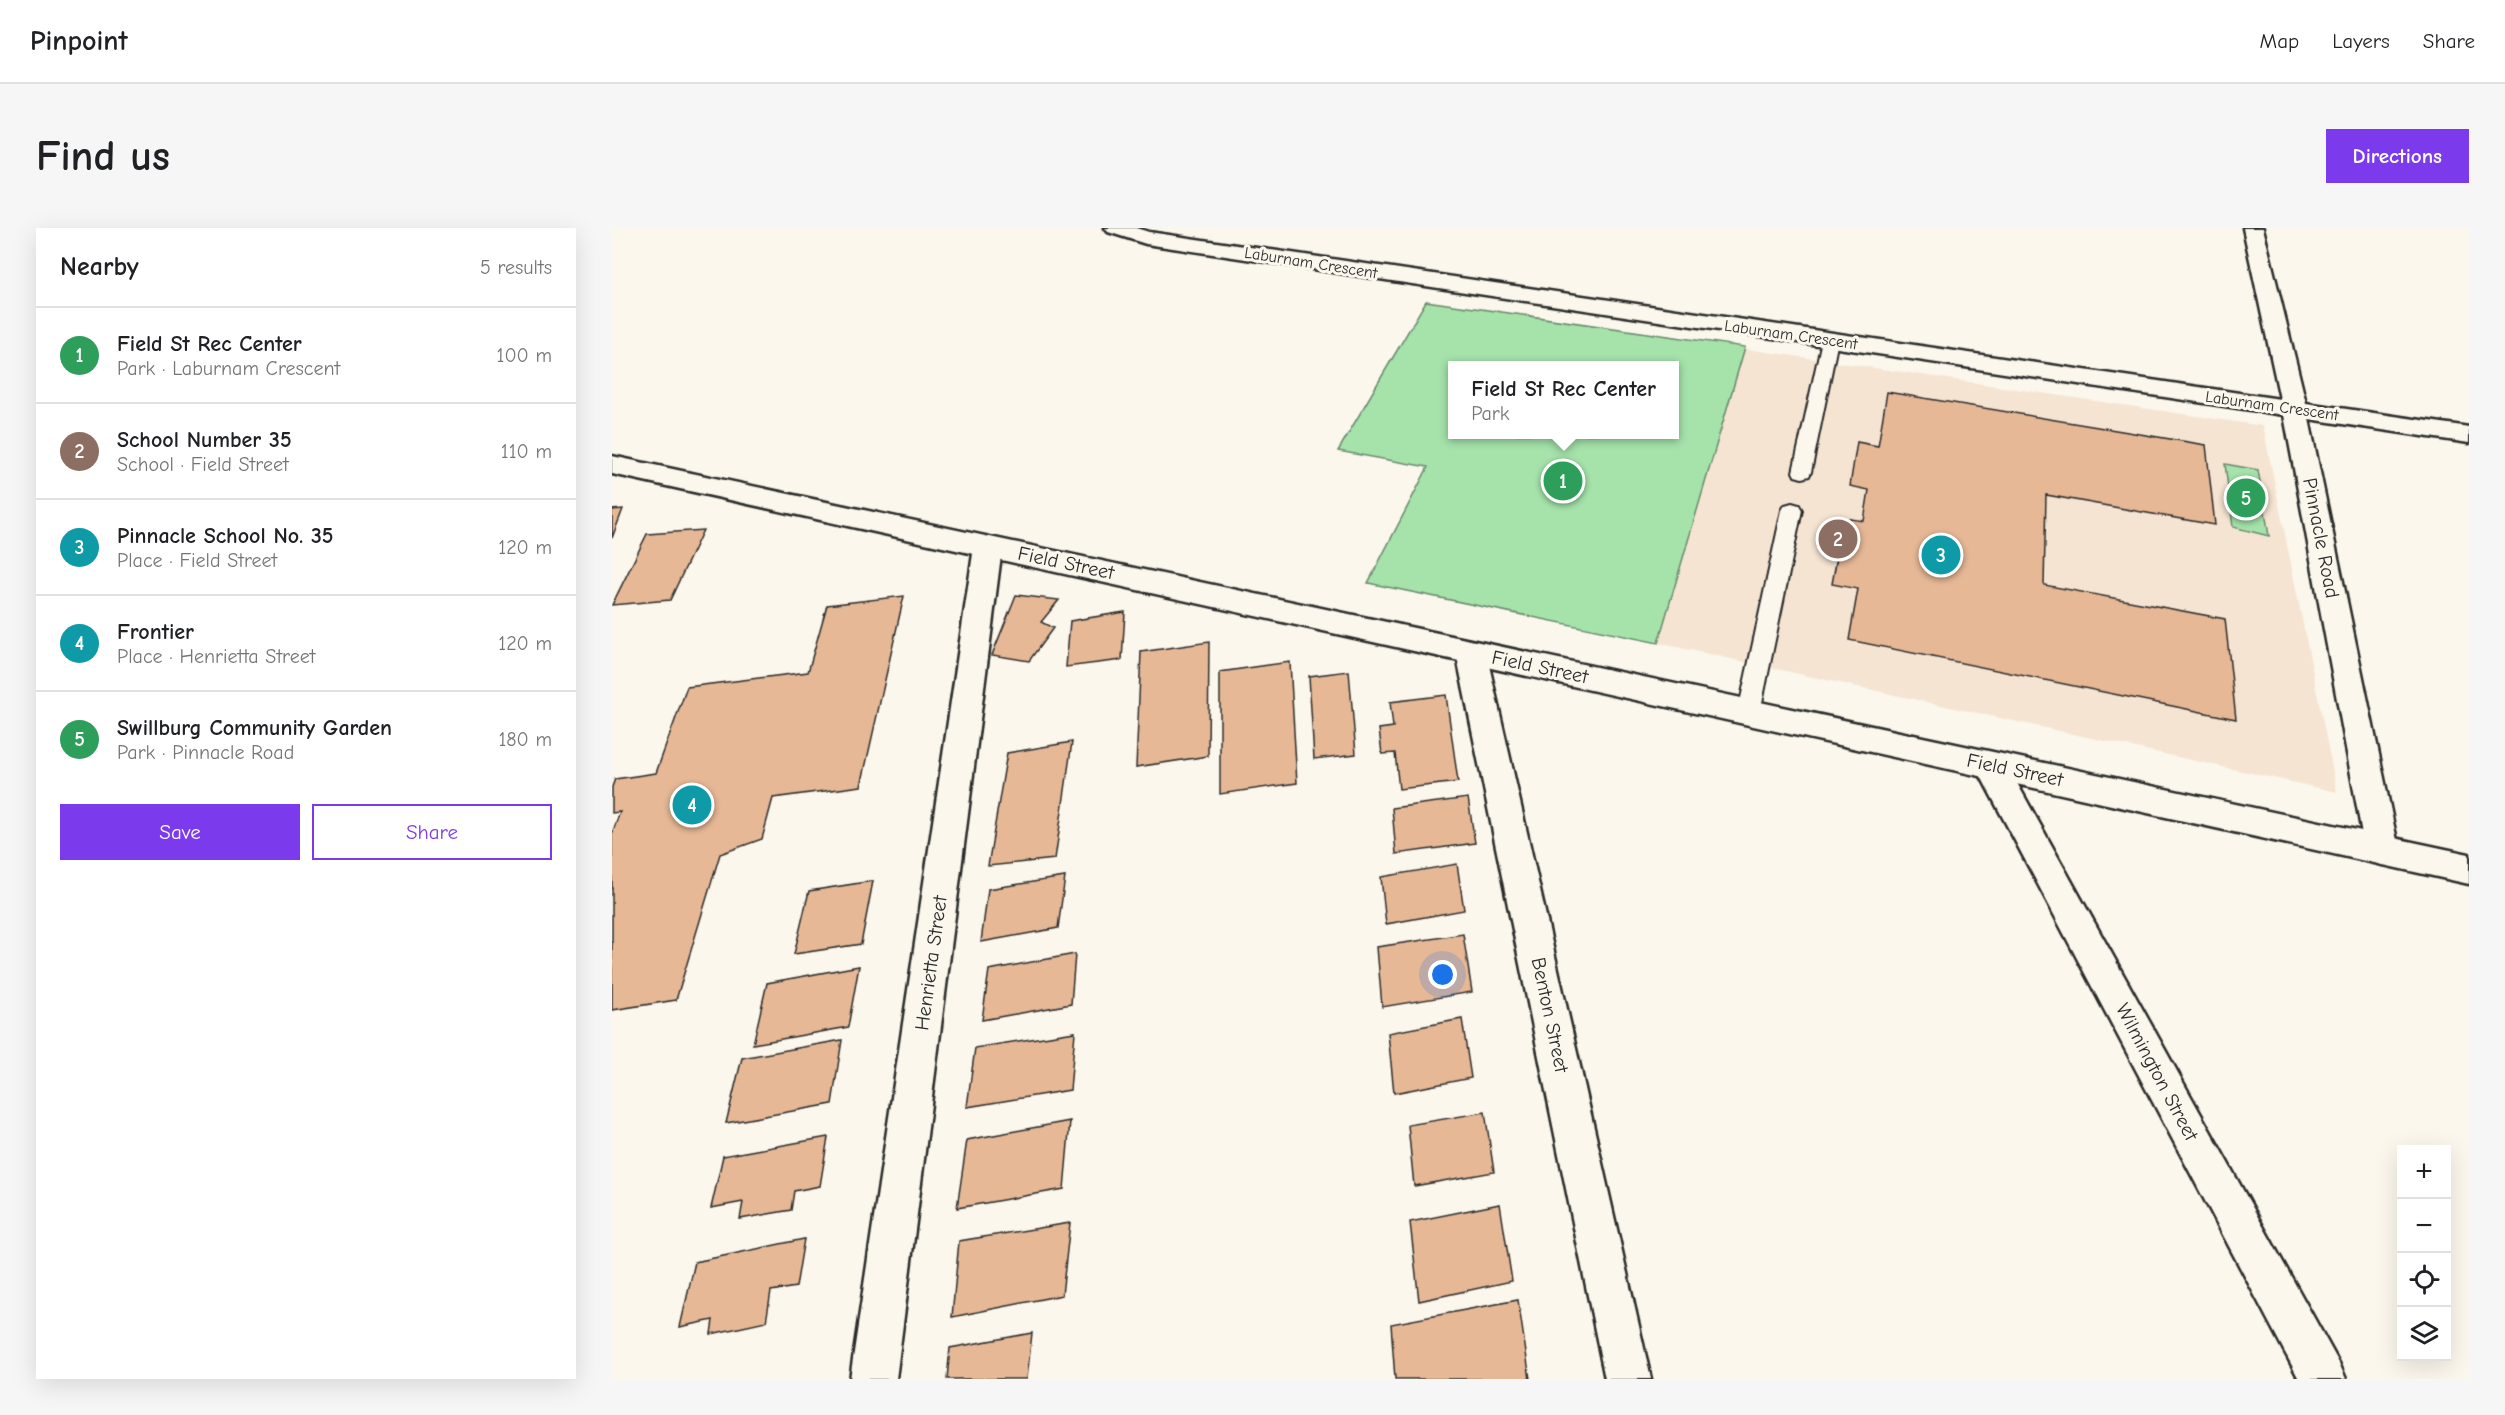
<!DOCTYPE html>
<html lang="en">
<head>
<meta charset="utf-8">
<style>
  :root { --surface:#fff; --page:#f6f6f6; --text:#202124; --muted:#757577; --line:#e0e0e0; --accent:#7c3aed }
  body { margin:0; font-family:"Comic Neue",sans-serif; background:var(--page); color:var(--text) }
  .controls { position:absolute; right:18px; bottom:18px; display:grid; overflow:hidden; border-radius:0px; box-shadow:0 6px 24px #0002 }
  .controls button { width:54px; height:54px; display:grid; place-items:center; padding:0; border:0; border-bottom:2px solid var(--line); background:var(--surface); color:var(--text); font:30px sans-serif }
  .you { position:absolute; left:831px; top:747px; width:21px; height:21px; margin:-15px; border:4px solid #fff; border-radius:50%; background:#1a73e8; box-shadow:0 0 0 9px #1a73e833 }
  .badge { display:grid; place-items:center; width:39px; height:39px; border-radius:50%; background:var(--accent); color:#fff; font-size:20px; font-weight:700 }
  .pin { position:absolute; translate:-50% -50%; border:3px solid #fff; box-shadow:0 2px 6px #0006 }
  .popup { position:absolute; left:836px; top:133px; width:231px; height:78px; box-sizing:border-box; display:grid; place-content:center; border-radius:0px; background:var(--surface); filter:drop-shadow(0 2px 4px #0005); font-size:20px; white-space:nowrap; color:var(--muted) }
  .popup b { font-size:22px; color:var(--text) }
  .popup::after { content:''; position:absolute; left:50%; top:100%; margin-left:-12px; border:12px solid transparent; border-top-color:var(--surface) }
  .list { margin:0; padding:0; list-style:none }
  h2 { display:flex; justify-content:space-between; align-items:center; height:78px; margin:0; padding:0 24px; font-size:26px }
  h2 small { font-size:20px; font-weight:400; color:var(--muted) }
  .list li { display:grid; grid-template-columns:39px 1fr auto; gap:18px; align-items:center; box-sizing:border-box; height:96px; padding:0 24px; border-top:2px solid var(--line) }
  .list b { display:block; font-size:22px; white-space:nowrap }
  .list p { margin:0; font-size:20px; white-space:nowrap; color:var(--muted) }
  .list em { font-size:20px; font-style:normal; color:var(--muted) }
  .actions { display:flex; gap:12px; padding:18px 24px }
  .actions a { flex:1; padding:14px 0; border:2px solid var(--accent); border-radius:0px; text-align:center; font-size:21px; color:var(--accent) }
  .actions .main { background:var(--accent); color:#fff }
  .icon { flex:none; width:33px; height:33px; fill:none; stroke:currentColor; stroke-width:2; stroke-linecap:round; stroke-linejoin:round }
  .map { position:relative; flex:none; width:1857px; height:1151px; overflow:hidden; border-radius:0px }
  header { display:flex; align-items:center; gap:36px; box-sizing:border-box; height:84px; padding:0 30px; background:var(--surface); border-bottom:2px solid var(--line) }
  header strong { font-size:28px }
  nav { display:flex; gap:33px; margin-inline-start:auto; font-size:21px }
  .intro { display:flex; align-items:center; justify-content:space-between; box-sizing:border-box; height:144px; padding:0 36px }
  h1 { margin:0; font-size:42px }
  .button { padding:15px 27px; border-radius:0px; background:var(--accent); color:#fff; font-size:21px; font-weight:700 }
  main { display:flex; gap:36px; padding:0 36px }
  aside { flex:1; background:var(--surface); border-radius:0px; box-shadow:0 6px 24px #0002 }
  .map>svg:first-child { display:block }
  .built { fill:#f5e4d2; fill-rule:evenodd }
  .green { fill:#a5e3ab; stroke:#68876b; stroke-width:1.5; fill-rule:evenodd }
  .building { fill:#e6b896; stroke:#2b2b2b; stroke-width:1.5 }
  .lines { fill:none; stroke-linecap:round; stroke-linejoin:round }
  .lane-casing { stroke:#2b2b2b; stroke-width:4 }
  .street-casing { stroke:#2b2b2b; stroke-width:5 }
  .secondary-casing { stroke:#2b2b2b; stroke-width:5 }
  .lane { fill:#fbf7ec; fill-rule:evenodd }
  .street { fill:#fbf7ec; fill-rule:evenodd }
  .secondary { fill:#fbf7ec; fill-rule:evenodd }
  .labels { text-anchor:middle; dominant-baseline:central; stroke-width:6; stroke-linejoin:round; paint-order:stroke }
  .far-street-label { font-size:16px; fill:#2b2b2b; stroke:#fbf7ec }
  .street-label { font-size:20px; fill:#2b2b2b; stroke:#fbf7ec }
</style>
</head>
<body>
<header>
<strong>Pinpoint</strong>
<nav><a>Map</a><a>Layers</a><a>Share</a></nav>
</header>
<div class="intro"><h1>Find us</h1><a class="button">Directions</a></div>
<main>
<aside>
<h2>Nearby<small>5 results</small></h2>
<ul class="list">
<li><span class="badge" style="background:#2e9e5b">1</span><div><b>Field St Rec Center</b><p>Park · Laburnam Crescent</p></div><em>100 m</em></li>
<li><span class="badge" style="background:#8d6e63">2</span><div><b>School Number 35</b><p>School · Field Street</p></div><em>110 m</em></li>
<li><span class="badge" style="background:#0f9aa8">3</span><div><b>Pinnacle School No. 35</b><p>Place · Field Street</p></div><em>120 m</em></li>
<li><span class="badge" style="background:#0f9aa8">4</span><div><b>Frontier</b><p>Place · Henrietta Street</p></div><em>120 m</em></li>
<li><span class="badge" style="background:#2e9e5b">5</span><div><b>Swillburg Community Garden</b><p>Park · Pinnacle Road</p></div><em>180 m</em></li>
</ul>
<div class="actions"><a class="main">Save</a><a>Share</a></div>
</aside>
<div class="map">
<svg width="1857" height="1151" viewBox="0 0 1857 1151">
  <rect width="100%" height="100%" fill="#fbf7ec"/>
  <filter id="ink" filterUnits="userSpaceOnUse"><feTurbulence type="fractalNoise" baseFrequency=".0167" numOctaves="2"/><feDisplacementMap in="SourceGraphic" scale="12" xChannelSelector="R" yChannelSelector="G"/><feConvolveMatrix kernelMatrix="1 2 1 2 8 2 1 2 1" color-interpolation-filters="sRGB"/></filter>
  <g filter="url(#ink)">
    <path class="built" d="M 814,73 L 1651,198 L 1725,564 L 1046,415 L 756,355 L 816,239 L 726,223 ZM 840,138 L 1062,138 L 1062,206 L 840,206 Z"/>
    <path class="green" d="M 814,73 L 1133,119 L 1046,415 L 756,355 L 816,239 L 726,223 ZM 840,138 L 1062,138 L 1062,206 L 840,206 Z
      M 1613,236 L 1646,242 L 1657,308 L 1621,299 Z"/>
    <path class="building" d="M 1275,164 L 1594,217 L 1603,297 L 1434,267 L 1432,357 L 1613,391 L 1624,491 L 1237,412 L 1246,361 L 1220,356 L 1232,290 L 1252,293 L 1257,262 L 1238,258 L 1245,214 L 1266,218 Z
      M 11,281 L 0,310 L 0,282 Z
      M 91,302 L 58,372 L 0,377 L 35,306 Z
      M 404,367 L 447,372 L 429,394 L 441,400 L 417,433 L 380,427 Z
      M 292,368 L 249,558 L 161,570 L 150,611 L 108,626 L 64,772 L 0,782 L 0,606 L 8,584 L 0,585 L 0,559 L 3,551 L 44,545 L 75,459 L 196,444 L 215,377 Z
      M 513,384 L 510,432 L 454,439 L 458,393 Z
      M 597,414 L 596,528 L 524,539 L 529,424 Z
      M 678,434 L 685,555 L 608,566 L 608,444 Z
      M 737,443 L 744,526 L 702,531 L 697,448 Z
      M 834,467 L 846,554 L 787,561 L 783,525 L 770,526 L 767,501 L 781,499 L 778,474 Z
      M 460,514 L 443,631 L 376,638 L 395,525 Z
      M 856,570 L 863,615 L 784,626 L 780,580 Z
      M 845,636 L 852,682 L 774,696 L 769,649 Z
      M 453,649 L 446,700 L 369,714 L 376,661 Z
      M 261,653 L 249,716 L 182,726 L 197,663 Z
      M 851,706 L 860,764 L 770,779 L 765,719 Z
      M 463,726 L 459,776 L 370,792 L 377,742 Z
      M 247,738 L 236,799 L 141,816 L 155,755 Z
      M 850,791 L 859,850 L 782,865 L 776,805 Z
      M 463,804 L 458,862 L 355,879 L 363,820 Z
      M 230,812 L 220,876 L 114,895 L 130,830 Z
      M 873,884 L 882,944 L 802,958 L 796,897 Z
      M 458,893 L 452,961 L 345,980 L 355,912 Z
      M 216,909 L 208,958 L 182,963 L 179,982 L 128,991 L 131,974 L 99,980 L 111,928 Z
      M 888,976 L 900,1053 L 807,1073 L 798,994 Z
      M 458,995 L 450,1067 L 340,1089 L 347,1013 Z
      M 192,1011 L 184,1059 L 159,1063 L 154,1094 L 99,1106 L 101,1092 L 68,1099 L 83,1034 Z
      M 906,1072 L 918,1151 L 783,1151 L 779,1096 Z
      M 420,1105 L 415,1151 L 335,1151 L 338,1120 Z"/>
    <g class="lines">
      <g class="lane-casing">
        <path id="lane" d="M 1218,107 L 1224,108 L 1226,112 L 1199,244 L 1197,248 L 1190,250 L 1183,248 L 1181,244 L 1210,112 L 1212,108 Z
          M 1180,275 L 1187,277 L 1190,282 L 1148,484 L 1145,490 L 1137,493 L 1129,490 L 1126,484 L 1170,282 L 1173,277 Z"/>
      </g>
      <g class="street-casing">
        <path id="street" d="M 493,0 L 524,0 L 537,4 L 1668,171 L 1631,0 L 1651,0 L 1694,175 L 1857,199 L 1857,215 L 1697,191 L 1787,622 L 1782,632 L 1770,637 L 1758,632 L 1753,622 L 1672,187 L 534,16 L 496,4 Z
          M 376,309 L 386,312 L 390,319 L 284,1151 L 238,1151 L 362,319 L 366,312 Z
          M 859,413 L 870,416 L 874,424 L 1039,1151 L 993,1151 L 844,424 L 848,416 Z
          M 1379,524 L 1390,528 L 1727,1135 L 1734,1151 L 1687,1151 L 1363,537 L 1368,528 Z"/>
      </g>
      <g class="secondary-casing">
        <path id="secondary" d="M 0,228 L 1857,626 L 1857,656 L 0,246 Z"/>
      </g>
      <use href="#lane" class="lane"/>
      <use href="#street" class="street"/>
      <use href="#secondary" class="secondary"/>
    </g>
  </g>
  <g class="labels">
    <g class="far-street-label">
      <text transform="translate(699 35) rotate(9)">Laburnam Crescent</text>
      <text transform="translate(1179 107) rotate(8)">Laburnam Crescent</text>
      <text transform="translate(1660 178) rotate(8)">Laburnam Crescent</text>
    </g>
    <g class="street-label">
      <text transform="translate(1709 310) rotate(79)">Pinnacle Road</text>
      <text transform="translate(454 335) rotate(12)">Field Street</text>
      <text transform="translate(928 439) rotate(12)">Field Street</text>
      <text transform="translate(1403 542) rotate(12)">Field Street</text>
      <text transform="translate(319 735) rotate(-82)">Henrietta Street</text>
      <text transform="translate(938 787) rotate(78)">Benton Street</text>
      <text transform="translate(1545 844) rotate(62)">Wilmington Street</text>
    </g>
  </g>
</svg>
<div class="controls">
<button>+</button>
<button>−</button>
<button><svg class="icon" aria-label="locate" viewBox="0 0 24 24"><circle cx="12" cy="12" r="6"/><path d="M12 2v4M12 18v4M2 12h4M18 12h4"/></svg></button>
<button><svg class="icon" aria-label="layers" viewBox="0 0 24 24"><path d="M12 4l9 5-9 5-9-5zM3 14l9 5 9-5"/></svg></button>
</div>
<div class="you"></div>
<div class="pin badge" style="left:951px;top:253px;background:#2e9e5b">1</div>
<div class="popup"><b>Field St Rec Center</b>Park</div>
<div class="pin badge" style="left:1226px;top:311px;background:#8d6e63">2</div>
<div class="pin badge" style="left:1329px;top:327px;background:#0f9aa8">3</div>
<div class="pin badge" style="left:80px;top:577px;background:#0f9aa8">4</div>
<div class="pin badge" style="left:1634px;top:270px;background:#2e9e5b">5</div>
</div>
</main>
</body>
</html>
